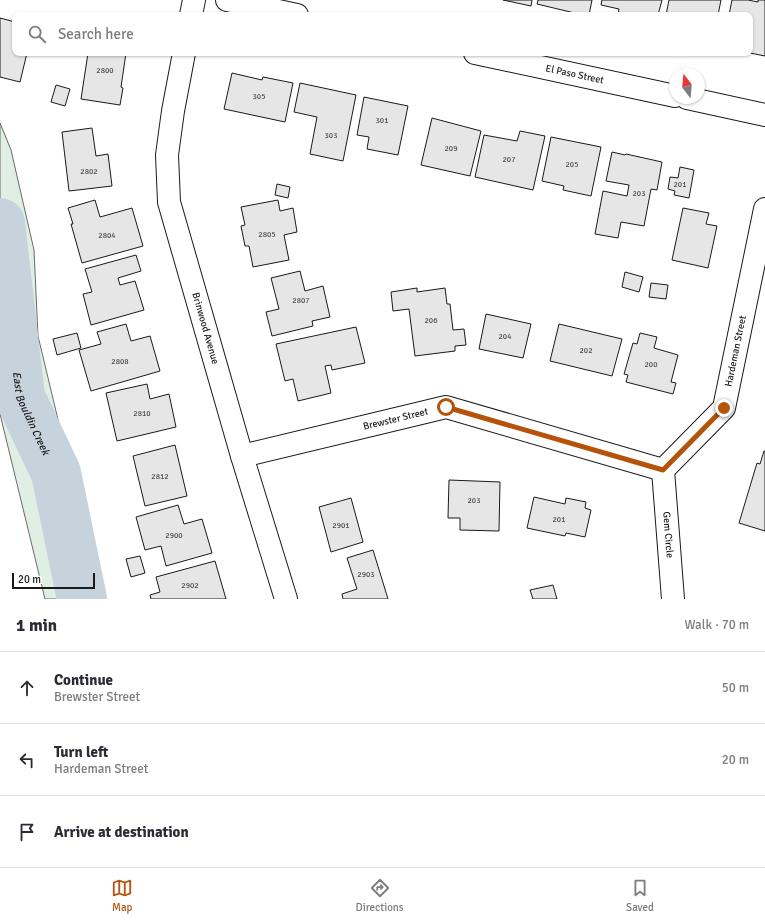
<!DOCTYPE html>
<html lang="en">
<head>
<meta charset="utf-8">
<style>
  :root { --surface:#fff; --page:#f2f2f3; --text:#2b2b33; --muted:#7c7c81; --line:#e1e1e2; --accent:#b45309 }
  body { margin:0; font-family:Signika,sans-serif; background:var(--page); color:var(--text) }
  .compass { position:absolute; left:669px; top:68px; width:36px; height:36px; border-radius:50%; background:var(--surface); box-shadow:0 1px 3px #0004; rotate:344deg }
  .scale { position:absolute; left:12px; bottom:10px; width:83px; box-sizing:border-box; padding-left:4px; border:2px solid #1a1a1a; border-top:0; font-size:11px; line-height:14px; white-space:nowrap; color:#1a1a1a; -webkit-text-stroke:3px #fff; paint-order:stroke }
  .stop { position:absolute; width:12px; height:12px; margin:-9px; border:3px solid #b45309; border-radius:50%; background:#fff }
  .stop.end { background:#b45309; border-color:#fff; box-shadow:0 1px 4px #0008 }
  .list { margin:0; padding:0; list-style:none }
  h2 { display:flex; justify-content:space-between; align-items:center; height:52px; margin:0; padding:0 16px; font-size:17px }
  h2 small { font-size:13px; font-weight:400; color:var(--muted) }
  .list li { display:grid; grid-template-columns:26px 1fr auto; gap:12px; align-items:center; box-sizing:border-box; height:72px; padding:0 16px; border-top:1px solid var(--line) }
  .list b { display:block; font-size:15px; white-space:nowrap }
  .list p { margin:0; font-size:13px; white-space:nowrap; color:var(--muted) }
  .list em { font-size:13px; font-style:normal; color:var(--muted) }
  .icon { flex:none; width:22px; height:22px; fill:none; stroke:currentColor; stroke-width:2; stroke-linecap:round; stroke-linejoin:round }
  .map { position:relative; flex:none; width:765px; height:599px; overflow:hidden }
  .search { position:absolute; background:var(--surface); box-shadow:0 1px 3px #0004; left:12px; right:12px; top:12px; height:44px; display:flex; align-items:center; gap:10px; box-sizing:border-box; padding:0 14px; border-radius:8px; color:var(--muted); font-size:15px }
  .sheet { height:268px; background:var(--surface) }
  nav { display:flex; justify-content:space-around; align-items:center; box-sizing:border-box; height:56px; border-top:1px solid var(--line); background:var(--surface); font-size:11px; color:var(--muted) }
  nav a { display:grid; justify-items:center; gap:2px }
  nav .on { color:var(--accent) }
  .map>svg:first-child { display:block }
  .green { fill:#e0efe3; stroke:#6a6a6a }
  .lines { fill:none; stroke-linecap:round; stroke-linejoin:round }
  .river { stroke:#c6d2dc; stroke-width:50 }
  .building { fill:#e6e6e6; stroke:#1a1a1a }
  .minor-casing { stroke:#1a1a1a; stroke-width:24 }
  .minor { stroke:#fff; stroke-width:22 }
  .route { stroke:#b45309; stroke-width:5 }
  .labels { text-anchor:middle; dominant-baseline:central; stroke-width:3; stroke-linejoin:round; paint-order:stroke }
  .number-label { font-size:8px; fill:#4d4d4d }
  .street-label { font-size:10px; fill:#1a1a1a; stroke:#fff }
  .water-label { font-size:11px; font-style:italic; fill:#1a1a1a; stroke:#fff }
</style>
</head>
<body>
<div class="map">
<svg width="765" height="599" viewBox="0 0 765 599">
  <rect width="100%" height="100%" fill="#fff"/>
  <path class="green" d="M 0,123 L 11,150 L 34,250 L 38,336 L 101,599 L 45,599 L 0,414 Z"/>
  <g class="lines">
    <path class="river" id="s1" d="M 0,223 L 20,397 L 56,473 L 82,599"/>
  </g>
  <path class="building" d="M 503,0 L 532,0 L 531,6 Z
    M 538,0 L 592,0 L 589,15 L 583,15 L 537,4 Z
    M 602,0 L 662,0 L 658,15 L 618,15 L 619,9 L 601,5 Z
    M 669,0 L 721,0 L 718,15 L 666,15 Z
    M 732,0 L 748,0 L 758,2 L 758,0 L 765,0 L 765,56 L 750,53 L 750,15 L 729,15 Z
    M 0,18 L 15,22 L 15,53 L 27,53 L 20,82 L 0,77 Z
    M 88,53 L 126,53 L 121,87 L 123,88 L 120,105 L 81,99 Z
    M 232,73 L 262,80 L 263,77 L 293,83 L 285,122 L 224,109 Z
    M 300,83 L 356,95 L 343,161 L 310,154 L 317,117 L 294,112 Z
    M 56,85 L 70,89 L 65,106 L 51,102 Z
    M 364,97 L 408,106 L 398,155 L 367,149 L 369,137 L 357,135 Z
    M 432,118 L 481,131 L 470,176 L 421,165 Z
    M 92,128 L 96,156 L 108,154 L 112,186 L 69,191 L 62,132 Z
    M 520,131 L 545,136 L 533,190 L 475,177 L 484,135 L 517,141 Z
    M 551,137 L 601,147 L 591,196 L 563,190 L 564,186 L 542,181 Z
    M 612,152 L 625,155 L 626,154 L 662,162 L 657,190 L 651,189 L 644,226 L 621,222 L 618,238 L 595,234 L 603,191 L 627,196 L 629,185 L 606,181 Z
    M 680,167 L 694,170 L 689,198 L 674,195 L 675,191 L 668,189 L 670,177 L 678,178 Z
    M 277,184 L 290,187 L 288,198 L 275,195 Z
    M 95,200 L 100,217 L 132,208 L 143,246 L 82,263 L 71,224 L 73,224 L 68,208 Z
    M 278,200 L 280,211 L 293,208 L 297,232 L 284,235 L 289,260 L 253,267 L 249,246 L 245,246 L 241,226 L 245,225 L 241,207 Z
    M 683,208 L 709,213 L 706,224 L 717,226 L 708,268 L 672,260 Z
    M 136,255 L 141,271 L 118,278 L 120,285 L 135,281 L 144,310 L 91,325 L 83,294 L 92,292 L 85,269 Z
    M 300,271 L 305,291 L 323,286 L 330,317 L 312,321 L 313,326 L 272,336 L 266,312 L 279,309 L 271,278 Z
    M 625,272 L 643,277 L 639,292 L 622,287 Z
    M 651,283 L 668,285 L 666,299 L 649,297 Z
    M 417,288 L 417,292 L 445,288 L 447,304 L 450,304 L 453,330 L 464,329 L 466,345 L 455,346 L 455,351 L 415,356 L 409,309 L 393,311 L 391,292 Z
    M 486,314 L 531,324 L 523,358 L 479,349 Z
    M 126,324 L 131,341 L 150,336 L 160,371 L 91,391 L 79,350 L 101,344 L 97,332 Z
    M 559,324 L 622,339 L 612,376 L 550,361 Z
    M 356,327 L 365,363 L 332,370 L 331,365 L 325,366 L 331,393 L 298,401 L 293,379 L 285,381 L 276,344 Z
    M 77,333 L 81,348 L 57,355 L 53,339 Z
    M 640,333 L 657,337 L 654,348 L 678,355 L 671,382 L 676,383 L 673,394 L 626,382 L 628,375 L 624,374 L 633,343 L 637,344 Z
    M 147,384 L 150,399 L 169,394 L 176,427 L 117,441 L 106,393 Z
    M 175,445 L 187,496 L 145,506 L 133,456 Z
    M 764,451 L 765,451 L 765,531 L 739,523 L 757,463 L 760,464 Z
    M 449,480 L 500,482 L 499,531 L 460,530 L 460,518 L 448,518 Z
    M 534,497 L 565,504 L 566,498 L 586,502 L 585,508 L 591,510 L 585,537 L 566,533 L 565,536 L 527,528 Z
    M 351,498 L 363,542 L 331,552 L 319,507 Z
    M 178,505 L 184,524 L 202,519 L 212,553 L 166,566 L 161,546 L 145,550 L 136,517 Z
    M 373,550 L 388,599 L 343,599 L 342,594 L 357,589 L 347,558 Z
    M 140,556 L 145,573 L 131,577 L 126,559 Z
    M 215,561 L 226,599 L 151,599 L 150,595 L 160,592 L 156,577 Z
    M 553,585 L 557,599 L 533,599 L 530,590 Z"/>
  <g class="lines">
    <g class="minor-casing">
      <g id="minor">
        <path d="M 227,0 L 297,15"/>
        <path d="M 191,15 L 194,0"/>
        <path id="s2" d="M 184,53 L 173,111 L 167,155 L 169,202 L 242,456 L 286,599"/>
        <path id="s3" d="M 475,53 L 675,96"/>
        <path d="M 687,98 L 765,115"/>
        <path id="s4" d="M 242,456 L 446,407 L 663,470"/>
        <path id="s5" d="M 663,470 L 724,408 L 765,209"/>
        <path id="s6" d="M 663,470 L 673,599"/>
      </g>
    </g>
    <use href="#minor" class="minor"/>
  </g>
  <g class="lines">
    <path class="route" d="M 446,407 L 663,470 L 724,408"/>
  </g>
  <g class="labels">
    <g class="number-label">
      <text x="105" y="70">2800</text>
      <text x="259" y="96">305</text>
      <text x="382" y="120">301</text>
      <text x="331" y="135">303</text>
      <text x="451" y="148">209</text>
      <text x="509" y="159">207</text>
      <text x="572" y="164">205</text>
      <text x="89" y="171">2802</text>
      <text x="680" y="184">201</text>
      <text x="639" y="193">203</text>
      <text x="267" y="234">2805</text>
      <text x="107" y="235">2804</text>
      <text x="301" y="300">2807</text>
      <text x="431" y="320">206</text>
      <text x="505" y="336">204</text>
      <text x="586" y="350">202</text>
      <text x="120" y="361">2808</text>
      <text x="651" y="364">200</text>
      <text x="142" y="413">2810</text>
      <text x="160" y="476">2812</text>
      <text x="474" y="500">203</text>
      <text x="559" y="519">201</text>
      <text x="341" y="525">2901</text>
      <text x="174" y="535">2900</text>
      <text x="366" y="574">2903</text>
      <text x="190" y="585">2902</text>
    </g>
    <g class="street-label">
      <text stroke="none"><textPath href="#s3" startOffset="102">El Paso Street</textPath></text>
      <text stroke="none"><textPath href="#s2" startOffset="282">Brinwood Avenue</textPath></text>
      <text stroke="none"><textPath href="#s5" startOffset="145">Hardeman Street</textPath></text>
      <text stroke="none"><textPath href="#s4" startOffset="158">Brewster Street</textPath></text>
      <text stroke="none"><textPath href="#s6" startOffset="65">Gem Circle</textPath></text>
    </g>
    <g class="water-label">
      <text stroke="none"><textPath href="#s1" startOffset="194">East Bouldin Creek</textPath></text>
    </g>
  </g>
</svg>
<svg class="compass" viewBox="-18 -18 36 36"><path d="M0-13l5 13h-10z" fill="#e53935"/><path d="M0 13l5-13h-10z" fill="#7c7c81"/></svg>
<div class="scale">20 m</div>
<div class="stop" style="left:446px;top:407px"></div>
<div class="stop end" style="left:724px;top:408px"></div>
<div class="search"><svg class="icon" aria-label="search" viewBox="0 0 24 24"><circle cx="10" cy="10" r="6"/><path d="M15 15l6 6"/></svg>Search here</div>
</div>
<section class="sheet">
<h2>1 min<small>Walk · 70 m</small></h2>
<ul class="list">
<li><svg class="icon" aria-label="ahead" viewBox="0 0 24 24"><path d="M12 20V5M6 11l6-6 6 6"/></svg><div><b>Continue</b><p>Brewster Street</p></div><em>50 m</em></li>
<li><svg class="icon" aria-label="left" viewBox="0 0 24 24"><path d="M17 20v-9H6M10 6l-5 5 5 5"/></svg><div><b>Turn left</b><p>Hardeman Street</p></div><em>20 m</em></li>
<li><svg class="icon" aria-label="arrive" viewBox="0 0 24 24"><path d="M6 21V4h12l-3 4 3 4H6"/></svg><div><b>Arrive at destination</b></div></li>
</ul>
</section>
<nav>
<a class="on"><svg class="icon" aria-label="map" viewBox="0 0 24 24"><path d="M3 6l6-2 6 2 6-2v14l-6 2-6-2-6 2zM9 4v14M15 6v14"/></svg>Map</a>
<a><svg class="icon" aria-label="directions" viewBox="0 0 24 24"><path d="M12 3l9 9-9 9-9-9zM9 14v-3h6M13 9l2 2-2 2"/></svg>Directions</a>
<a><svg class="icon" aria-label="saved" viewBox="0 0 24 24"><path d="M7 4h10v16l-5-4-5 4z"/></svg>Saved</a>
</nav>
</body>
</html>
